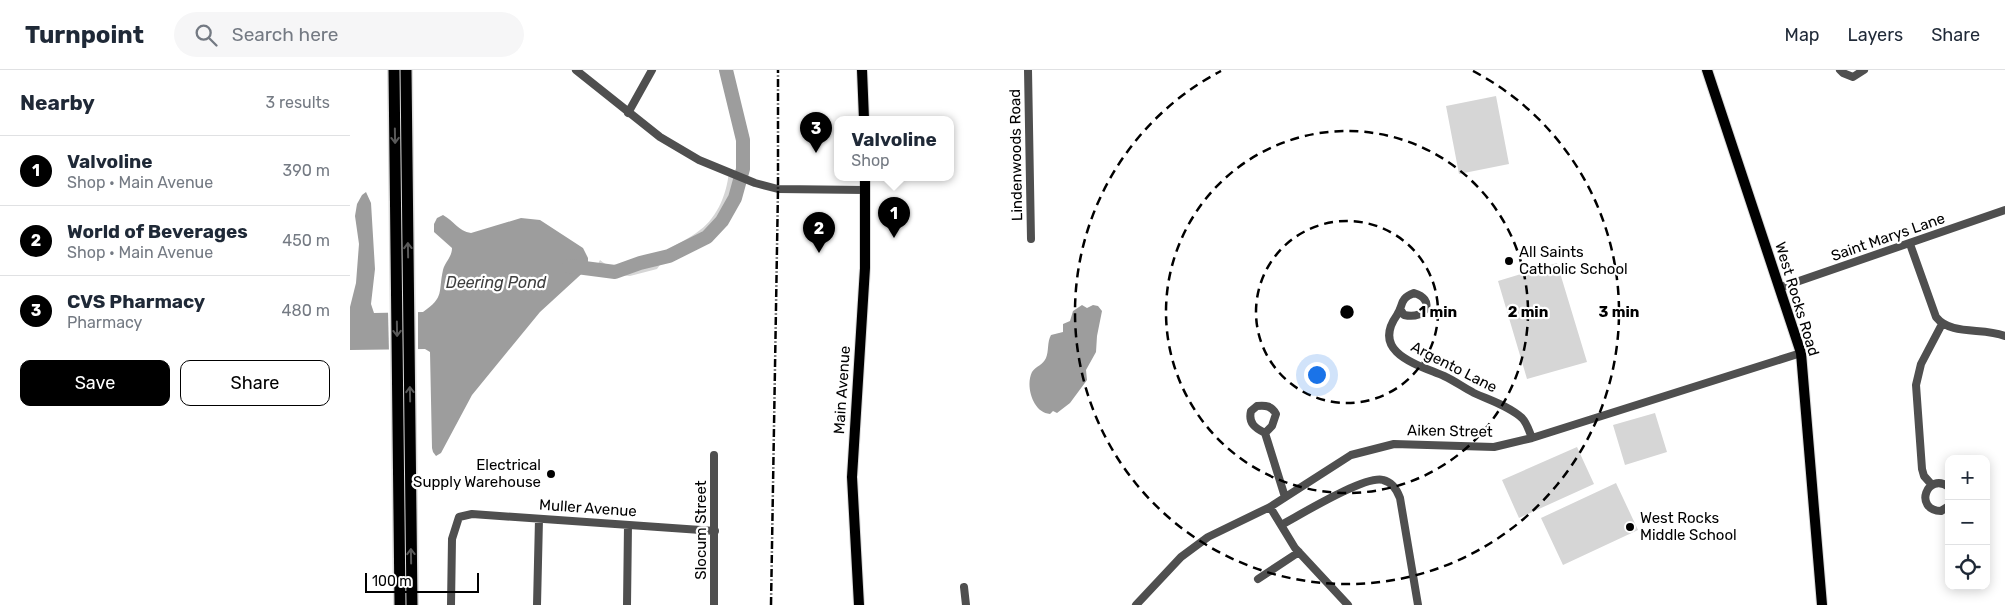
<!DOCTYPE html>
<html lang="en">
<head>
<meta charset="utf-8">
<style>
  :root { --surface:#fff; --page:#f6f6f7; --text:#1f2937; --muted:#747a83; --line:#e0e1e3; --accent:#000 }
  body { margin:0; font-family:Rubik,sans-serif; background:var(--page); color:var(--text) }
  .controls { position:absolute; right:15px; bottom:15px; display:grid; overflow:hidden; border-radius:10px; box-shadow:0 2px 12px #0003 }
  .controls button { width:45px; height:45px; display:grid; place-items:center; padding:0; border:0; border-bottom:1px solid var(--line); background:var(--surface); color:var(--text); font:25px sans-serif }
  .scale { position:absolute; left:15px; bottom:12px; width:114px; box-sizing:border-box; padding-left:5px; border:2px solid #000; border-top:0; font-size:14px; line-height:18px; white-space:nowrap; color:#000; -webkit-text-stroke:4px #fff; paint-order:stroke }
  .you { position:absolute; left:966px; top:304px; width:18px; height:18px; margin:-12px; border:4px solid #fff; border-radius:50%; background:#1a73e8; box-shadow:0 0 0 8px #1a73e833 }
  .badge { display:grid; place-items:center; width:32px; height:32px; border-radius:50%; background:var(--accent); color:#fff; font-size:16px; font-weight:700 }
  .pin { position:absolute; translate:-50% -41px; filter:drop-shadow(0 1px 2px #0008) }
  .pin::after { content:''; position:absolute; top:26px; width:18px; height:15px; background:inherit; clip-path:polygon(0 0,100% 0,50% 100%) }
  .popup { position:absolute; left:484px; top:46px; width:120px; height:65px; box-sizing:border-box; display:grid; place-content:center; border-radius:10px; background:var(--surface); filter:drop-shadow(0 1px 4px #0005); font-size:16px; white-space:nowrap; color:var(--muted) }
  .popup b { font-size:19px; color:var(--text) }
  .popup::after { content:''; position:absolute; left:50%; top:100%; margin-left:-10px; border:10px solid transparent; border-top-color:var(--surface) }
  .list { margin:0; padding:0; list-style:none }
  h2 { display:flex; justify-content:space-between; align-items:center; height:65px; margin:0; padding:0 20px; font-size:21px }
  h2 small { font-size:16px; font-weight:400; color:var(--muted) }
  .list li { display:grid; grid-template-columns:32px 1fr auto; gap:15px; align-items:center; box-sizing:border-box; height:70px; padding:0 20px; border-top:1px solid var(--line) }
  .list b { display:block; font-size:19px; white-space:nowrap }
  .list p { margin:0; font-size:16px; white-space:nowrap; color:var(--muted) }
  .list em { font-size:16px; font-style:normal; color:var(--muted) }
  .actions { display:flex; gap:10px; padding:15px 20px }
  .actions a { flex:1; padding:11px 0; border:1px solid var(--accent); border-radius:10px; text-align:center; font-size:18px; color:var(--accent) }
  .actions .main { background:var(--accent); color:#fff }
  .icon { flex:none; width:28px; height:28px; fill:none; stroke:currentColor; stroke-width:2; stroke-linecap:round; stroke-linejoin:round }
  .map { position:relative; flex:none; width:1655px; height:535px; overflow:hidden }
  header { display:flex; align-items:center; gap:30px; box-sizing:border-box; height:70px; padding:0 25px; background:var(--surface); border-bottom:1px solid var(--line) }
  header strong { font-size:24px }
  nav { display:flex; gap:28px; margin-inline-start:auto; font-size:18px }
  .search { width:350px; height:45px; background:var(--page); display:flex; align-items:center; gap:12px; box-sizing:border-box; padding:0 18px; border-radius:28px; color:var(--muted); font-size:19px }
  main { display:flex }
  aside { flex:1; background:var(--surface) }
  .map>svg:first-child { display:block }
  .green { fill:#d6d6d6 }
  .water { fill:#9d9d9d }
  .pier { fill:#fff }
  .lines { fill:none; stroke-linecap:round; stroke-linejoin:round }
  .river { stroke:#9d9d9d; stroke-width:14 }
  .major-casing { stroke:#dbdbdb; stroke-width:12 }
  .highway-casing { stroke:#dbdbdb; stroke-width:14 }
  .minor { stroke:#4f4f4f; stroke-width:8 }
  .major { stroke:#000; stroke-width:10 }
  .highway { stroke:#000; stroke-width:11 }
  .rail { stroke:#000; stroke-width:2.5; stroke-dasharray:8 2.5 1 2.5; stroke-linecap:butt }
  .oneway { stroke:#595959 }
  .ring { fill:none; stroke:#000; stroke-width:2.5; stroke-dasharray:9 6 }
  .poi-dot { fill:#000; stroke:#fff; stroke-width:2 }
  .labels { text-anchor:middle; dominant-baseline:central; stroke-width:4.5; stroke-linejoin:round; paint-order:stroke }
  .street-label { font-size:15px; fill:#000; stroke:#fff }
  .poi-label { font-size:15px; fill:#000; stroke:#fff; text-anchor:start }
  .water-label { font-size:16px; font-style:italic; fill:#3e3e3e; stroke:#fff }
  .centre { fill:#000; stroke:#fff; stroke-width:2.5 }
  .ring-label { font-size:15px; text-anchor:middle; font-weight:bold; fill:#000; stroke:#fff; stroke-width:4.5; stroke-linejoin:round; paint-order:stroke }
</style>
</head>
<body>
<header>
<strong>Turnpoint</strong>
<div class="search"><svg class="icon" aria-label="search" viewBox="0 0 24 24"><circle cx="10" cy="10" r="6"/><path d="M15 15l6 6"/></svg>Search here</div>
<nav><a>Map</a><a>Layers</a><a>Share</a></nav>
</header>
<main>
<aside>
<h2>Nearby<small>3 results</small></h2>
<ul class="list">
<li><span class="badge">1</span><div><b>Valvoline</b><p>Shop · Main Avenue</p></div><em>390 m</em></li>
<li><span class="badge">2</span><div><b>World of Beverages</b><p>Shop · Main Avenue</p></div><em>450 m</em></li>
<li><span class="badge">3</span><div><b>CVS Pharmacy</b><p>Pharmacy</p></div><em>480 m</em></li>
</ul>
<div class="actions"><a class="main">Save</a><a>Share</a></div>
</aside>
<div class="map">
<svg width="1655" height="535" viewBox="0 0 1655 535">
  <rect width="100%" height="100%" fill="#fff"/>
  <path class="green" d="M 1146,26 L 1159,94 L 1109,104 L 1096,36 Z
    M 379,99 L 386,102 C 385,123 372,154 354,166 C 338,177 318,182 307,199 L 280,206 L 255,204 L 247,196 L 250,190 C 266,204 283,198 303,193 L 308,186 L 313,182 C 325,175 339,169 350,160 C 368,147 378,121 379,99 Z
    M 1207,193 L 1237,292 L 1177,309 L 1148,211 Z
    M 1305,343 L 1317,382 L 1275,395 L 1263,355 Z
    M 1227,377 L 1244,414 L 1169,448 L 1152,410 Z
    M 1266,413 L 1288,460 L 1213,495 L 1191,448 Z"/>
  <path class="water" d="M 16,122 L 21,133 L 25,199 L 21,234 L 24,243 L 73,242 C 95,227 88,222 93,200 C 95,192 102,187 102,178 L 84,162 L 84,154 L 87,148 L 93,145 C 104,151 108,161 121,163 L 171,148 L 190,150 L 233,178 L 238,188 L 238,198 L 190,242 L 122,325 L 91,383 L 86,386 L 83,382 L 82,378 L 80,282 L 75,279 L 0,280 L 0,237 L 6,213 L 9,174 L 5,146 L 7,134 L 12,125 Z
    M 732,235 L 737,238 L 743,235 L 748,236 L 752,241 L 747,266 L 746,282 L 736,300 L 737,310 L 720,333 L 707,343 L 703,341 L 700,344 C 683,343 675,316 682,302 C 686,296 693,295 696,288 C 699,281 697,272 701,265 L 713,262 L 713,254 L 720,251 L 723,241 Z"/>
  <path class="pier" d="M 68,240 L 68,281 L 39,282 L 38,241 Z"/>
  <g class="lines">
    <path class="river" d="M 219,196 L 265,202 L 290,193 L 319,186 L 357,167 L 372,151 L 385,128 L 393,99 L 393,70 L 376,0"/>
    <g class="major-casing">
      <path id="major" d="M 512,0 L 514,49
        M 1357,0 L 1451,283 L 1472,535
        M 509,535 L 502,407 L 515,198 L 515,107"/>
    </g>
    <g class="highway-casing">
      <path id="highway" d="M 44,0 L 50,535
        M 56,0 L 62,535"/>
    </g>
    <path class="minor" d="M 226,0 L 310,67 L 349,90 L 405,113 L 428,119 L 515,120
      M 678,0 L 681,169
      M 1490,0 L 1493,3 L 1503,7 L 1514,0
      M 278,43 L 302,0
      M 1560,174 L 1586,247 C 1601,266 1633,257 1655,266
      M 1429,218 L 1655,140
      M 1050,239 L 1054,245 C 1078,250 1085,229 1064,223 C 1049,229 1054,234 1047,245 C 1020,283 1069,295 1094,306 C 1105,311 1114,318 1124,323 C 1139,330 1159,336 1172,348 C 1177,353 1179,361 1182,368
      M 915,363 C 905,358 898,353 901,341 L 907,336 C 916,335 922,336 926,344 L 922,356 L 915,363 L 935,427
      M 1582,415 L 1574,406 L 1572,399 L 1566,315 L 1571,294 L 1592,254
      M 1599,417 C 1577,401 1563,440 1591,441 L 1599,436
      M 920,437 L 945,478 L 998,535
      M 931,455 C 950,445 1015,405 1033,410 C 1042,412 1047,420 1050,428 L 1068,535
      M 908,509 L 949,482
      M 614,517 L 616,535
      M 101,535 L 102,469 L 109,447 L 122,444 L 365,461
      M 187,535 L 189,449
      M 277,535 L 278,455
      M 364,535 L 364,385
      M 786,535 L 831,487 L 858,467 L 920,437 L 1001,385 L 1044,374 L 1144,377 L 1182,368 L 1451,283"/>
    <use href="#major" class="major"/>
    <use href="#highway" class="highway"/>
    <path class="rail" d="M 421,535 L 428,119 L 428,0"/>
  </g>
  <defs><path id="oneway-shaft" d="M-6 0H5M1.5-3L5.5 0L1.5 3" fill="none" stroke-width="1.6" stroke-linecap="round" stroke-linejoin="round" transform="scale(1.25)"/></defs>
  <g class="oneway">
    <use href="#oneway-shaft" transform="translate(45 66) rotate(89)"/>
    <use href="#oneway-shaft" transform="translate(58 180) rotate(-91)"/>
    <use href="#oneway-shaft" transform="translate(47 259) rotate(89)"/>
    <use href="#oneway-shaft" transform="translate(60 324) rotate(-91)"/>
    <use href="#oneway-shaft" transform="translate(61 486) rotate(-91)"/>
  </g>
  <g class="ring">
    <circle cx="997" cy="242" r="91"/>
    <circle cx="997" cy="242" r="181"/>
    <path d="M1123 1A272 272 0 1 1 871 1"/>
  </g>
  <g class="poi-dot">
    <circle cx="1159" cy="191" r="5"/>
    <circle cx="201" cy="404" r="5"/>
    <circle cx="1280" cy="457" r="5"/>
  </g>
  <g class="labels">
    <g class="street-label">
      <text transform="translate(666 85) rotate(-91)">Lindenwoods Road</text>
      <text transform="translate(1538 167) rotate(-19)">Saint Marys Lane</text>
      <text transform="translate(1447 229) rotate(73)">West Rocks Road</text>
      <text transform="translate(1104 297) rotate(27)">Argento Lane</text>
      <text transform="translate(492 320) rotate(-86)">Main Avenue</text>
      <text transform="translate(1100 361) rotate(1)">Aiken Street</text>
      <text transform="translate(238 438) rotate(4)">Muller Avenue</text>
      <text transform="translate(351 460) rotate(-90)">Slocum Street</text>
    </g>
    <g class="poi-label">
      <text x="1169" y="182">All Saints<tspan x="1169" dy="17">Catholic School</tspan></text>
      <text x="191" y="395" text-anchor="end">Electrical<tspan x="191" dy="17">Supply Warehouse</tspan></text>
      <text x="1290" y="448">West Rocks<tspan x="1290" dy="17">Middle School</tspan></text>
    </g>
    <g class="water-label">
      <text x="146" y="212">Deering Pond</text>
    </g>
  </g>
  <circle cx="997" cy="242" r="8" class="centre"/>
  <g class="ring-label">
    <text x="1088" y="247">1 min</text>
    <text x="1178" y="247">2 min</text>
    <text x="1269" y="247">3 min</text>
  </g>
</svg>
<div class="controls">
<button>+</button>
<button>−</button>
<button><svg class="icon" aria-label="locate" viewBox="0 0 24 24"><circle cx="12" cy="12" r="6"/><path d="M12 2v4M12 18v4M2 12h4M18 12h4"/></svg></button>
</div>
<div class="scale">100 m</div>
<div class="you"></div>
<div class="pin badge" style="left:544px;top:168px">1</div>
<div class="popup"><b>Valvoline</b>Shop</div>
<div class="pin badge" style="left:469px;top:183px">2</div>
<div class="pin badge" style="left:466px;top:83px">3</div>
</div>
</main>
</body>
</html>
